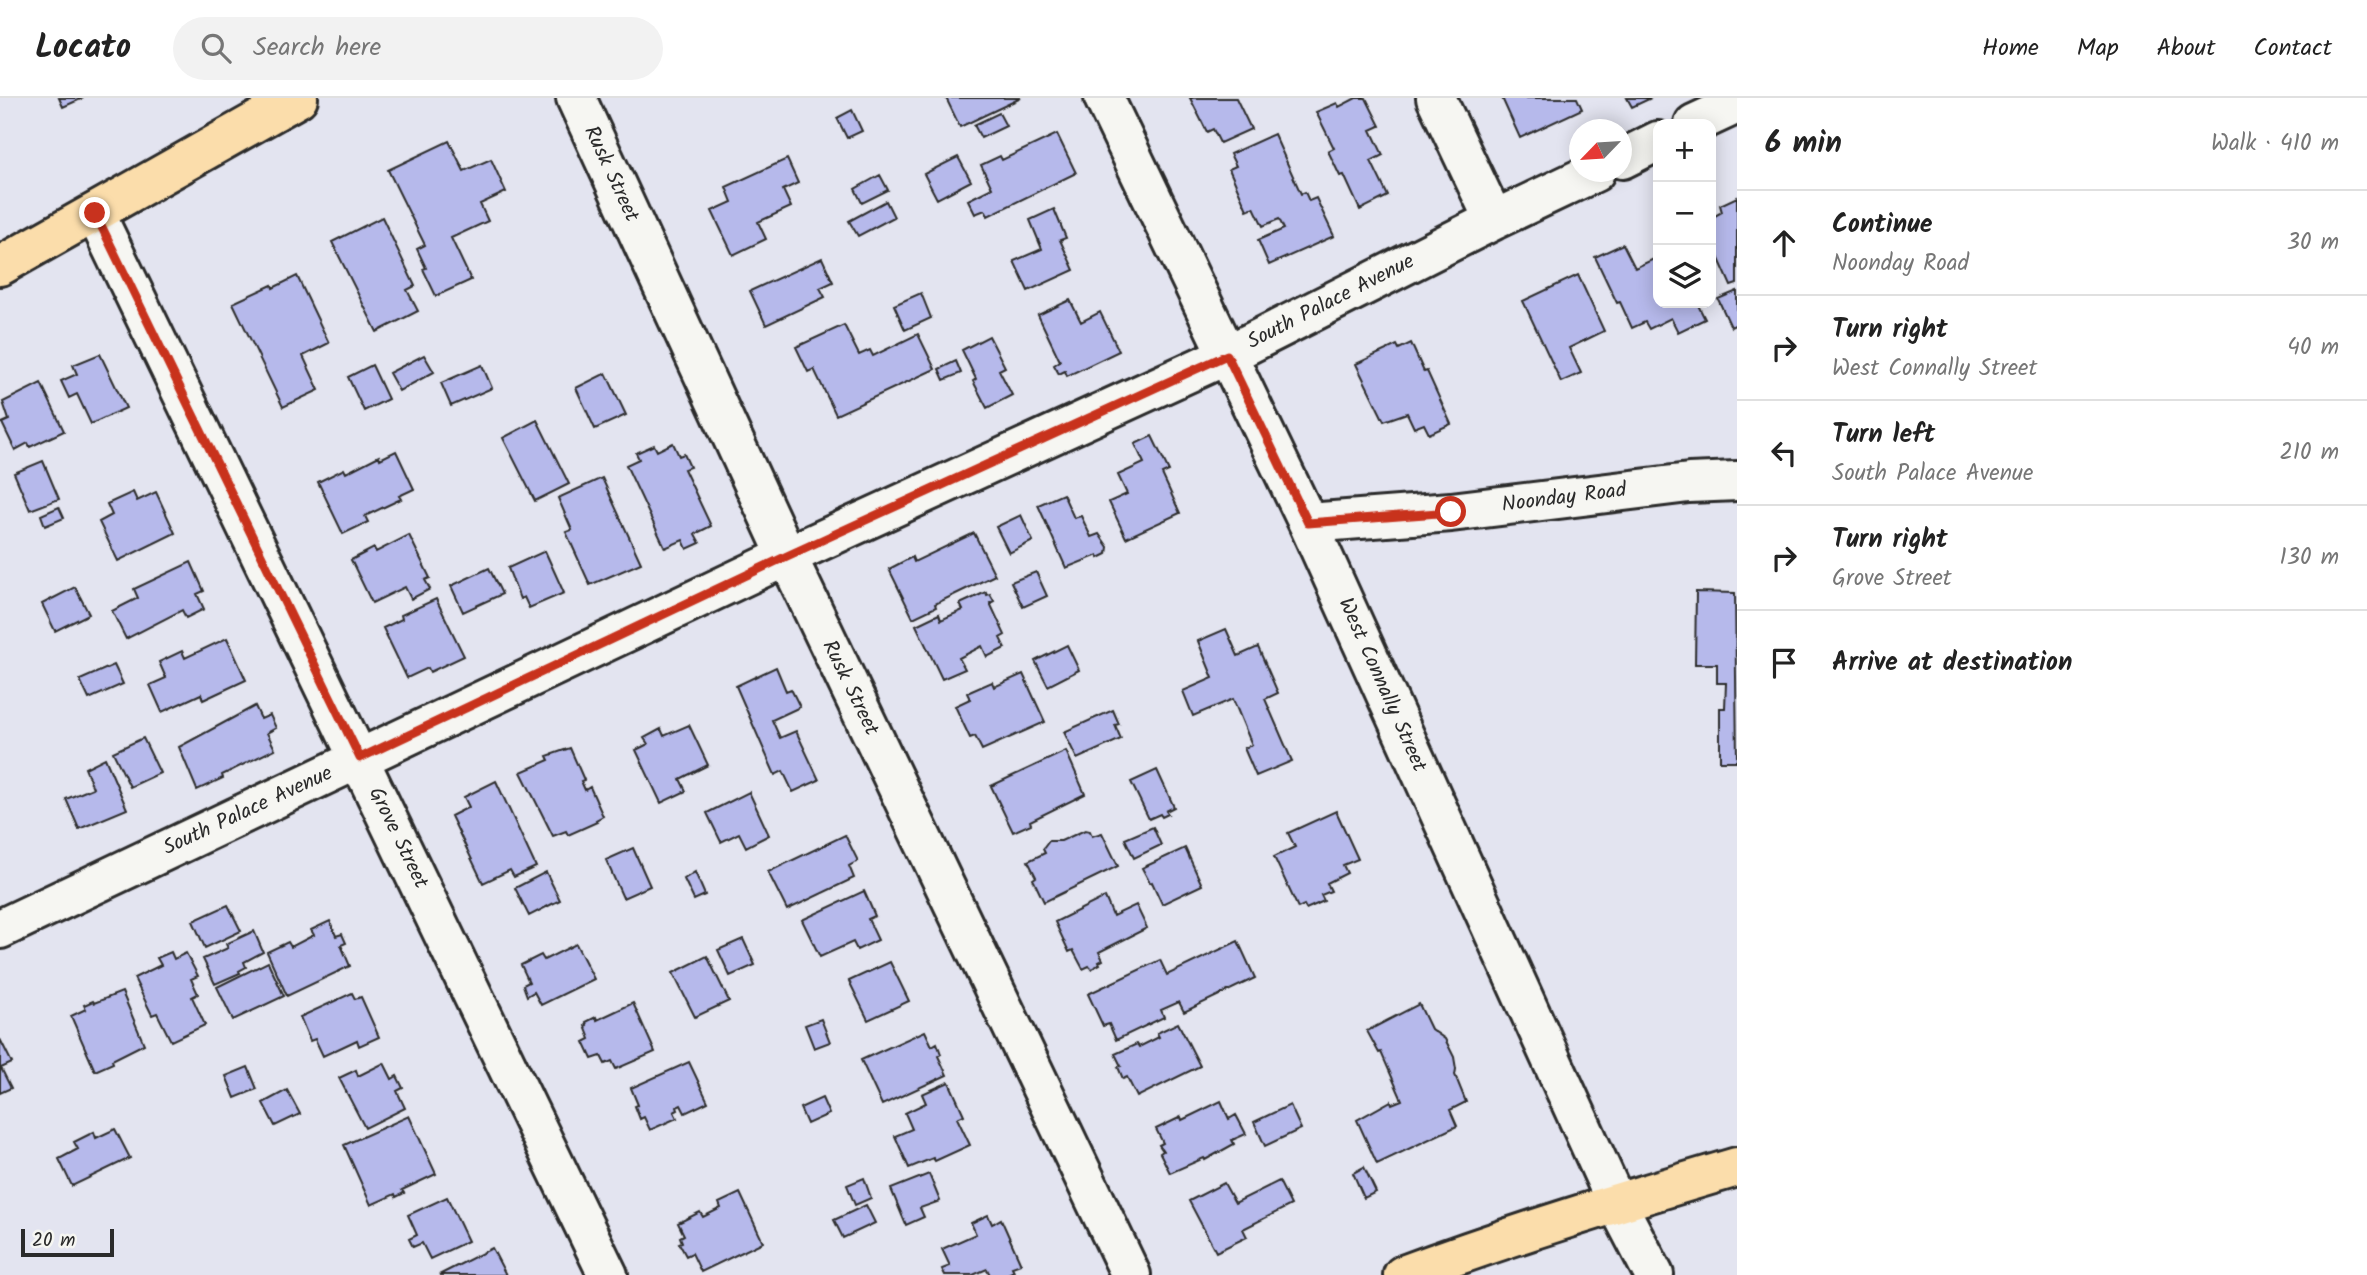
<!DOCTYPE html>
<html lang="en">
<head>
<meta charset="utf-8">
<style>
  :root { --surface:#fff; --page:#f2f2f2; --text:#222; --muted:#767676; --line:#e0e0e0 }
  body { margin:0; font-family:Kalam,sans-serif; background:var(--page); color:var(--text) }
  .controls { position:absolute; right:21px; top:21px; display:grid; overflow:hidden; border-radius:14px; box-shadow:0 4px 18px #0003 }
  .controls button { width:63px; height:63px; display:grid; place-items:center; padding:0; border:0; border-bottom:2px solid var(--line); background:var(--surface); color:var(--text); font:35px sans-serif }
  .compass { position:absolute; left:1569px; top:21px; width:63px; height:63px; border-radius:50%; background:var(--surface); box-shadow:0 4px 18px #0003; rotate:245deg }
  .scale { position:absolute; left:21px; bottom:18px; width:93px; box-sizing:border-box; padding-left:7px; border:4px solid #2b2b2b; border-top:0; font-size:19px; line-height:24px; white-space:nowrap; color:#2b2b2b; -webkit-text-stroke:5px #f6f6f2; paint-order:stroke }
  .stop { position:absolute; width:21px; height:21px; margin:-16px; border:5px solid #c8321e; border-radius:50%; background:#fff }
  .stop.end { background:#c8321e; border-color:#fff; box-shadow:0 2px 7px #0008 }
  .list { margin:0; padding:0; list-style:none }
  h2 { display:flex; justify-content:space-between; align-items:center; height:91px; margin:0; padding:0 28px; font-size:30px }
  h2 small { font-size:23px; font-weight:400; color:var(--muted) }
  .list li { display:grid; grid-template-columns:46px 1fr auto; gap:21px; align-items:center; box-sizing:border-box; height:105px; padding:0 28px; border-top:2px solid var(--line) }
  .list b { display:block; font-size:26px; white-space:nowrap }
  .list p { margin:0; font-size:23px; white-space:nowrap; color:var(--muted) }
  .list em { font-size:23px; font-style:normal; color:var(--muted) }
  .icon { flex:none; width:38px; height:38px; fill:none; stroke:currentColor; stroke-width:2; stroke-linecap:round; stroke-linejoin:round }
  .map { position:relative; flex:none; width:1737px; height:1177px; overflow:hidden }
  header { display:flex; align-items:center; gap:42px; box-sizing:border-box; height:98px; padding:0 35px; background:var(--surface); border-bottom:2px solid var(--line) }
  header strong { font-size:33px }
  nav { display:flex; gap:38px; margin-inline-start:auto; font-size:24px }
  .search { width:490px; height:63px; background:var(--page); display:flex; align-items:center; gap:18px; box-sizing:border-box; padding:0 24px; border-radius:38px; color:var(--muted); font-size:26px }
  main { display:flex }
  aside { flex:1; background:var(--surface) }
  .map>svg:first-child { display:block }
  .building { fill:#b6b9eb; stroke:#2b2b2b; stroke-width:2 }
  .lines { fill:none; stroke-linecap:round; stroke-linejoin:round }
  .minor-casing { stroke:#2b2b2b; stroke-width:44 }
  .major-casing { stroke:#2b2b2b; stroke-width:44 }
  .minor { stroke:#f6f6f2; stroke-width:38 }
  .major { stroke:#fbddab; stroke-width:38 }
  .route { stroke:#c8321e; stroke-width:9 }
  .labels { text-anchor:middle; dominant-baseline:central; stroke-width:5; stroke-linejoin:round; paint-order:stroke }
  .street-label { font-size:21px; fill:#2b2b2b; stroke:#f6f6f2 }
</style>
</head>
<body>
<header>
<strong>Locato</strong>
<div class="search"><svg class="icon" aria-label="search" viewBox="0 0 24 24"><circle cx="10" cy="10" r="6"/><path d="M15 15l6 6"/></svg>Search here</div>
<nav><a>Home</a><a>Map</a><a>About</a><a>Contact</a></nav>
</header>
<main>
<div class="map">
<svg width="1737" height="1177" viewBox="0 0 1737 1177">
  <rect width="100%" height="100%" fill="#e3e4f0"/>
  <filter id="ink" filterUnits="userSpaceOnUse"><feTurbulence type="fractalNoise" baseFrequency=".0143" numOctaves="2"/><feDisplacementMap in="SourceGraphic" scale="14" xChannelSelector="R" yChannelSelector="G"/><feConvolveMatrix kernelMatrix="1 2 1 2 8 2 1 2 1" color-interpolation-filters="sRGB"/></filter>
  <g filter="url(#ink)">
    <path class="building" d="M 59,0 L 83,0 L 63,9 Z
      M 946,0 L 1021,0 L 960,29 Z
      M 1190,0 L 1236,0 L 1251,31 L 1220,45 L 1213,31 L 1207,34 Z
      M 1356,0 L 1366,0 L 1380,28 L 1371,32 L 1383,57 L 1371,63 L 1388,98 L 1360,112 L 1344,77 L 1340,78 L 1328,53 L 1334,50 L 1316,14 L 1337,5 L 1339,9 Z
      M 1502,0 L 1577,0 L 1582,11 L 1520,40 Z
      M 1627,0 L 1651,0 L 1632,9 Z
      M 852,12 L 862,33 L 847,40 L 837,20 Z
      M 999,15 L 1006,28 L 981,40 L 974,27 Z
      M 1057,36 L 1076,75 L 988,118 L 985,112 L 975,116 L 968,102 L 992,90 L 981,67 L 1000,58 L 1002,62 Z
      M 1274,36 L 1301,96 L 1305,94 L 1309,103 L 1316,100 L 1334,138 L 1269,167 L 1258,142 L 1284,131 L 1279,121 L 1263,128 L 1254,109 L 1247,112 L 1229,71 L 1236,68 L 1230,56 Z
      M 449,43 L 464,73 L 491,61 L 506,94 L 480,106 L 488,123 L 451,140 L 471,182 L 436,198 L 423,171 L 426,170 L 417,151 L 425,147 L 388,72 Z
      M 958,59 L 971,83 L 937,101 L 924,76 Z
      M 787,61 L 798,85 L 783,92 L 791,109 L 758,124 L 766,141 L 733,157 L 712,113 L 732,104 L 726,89 Z
      M 880,77 L 888,92 L 862,105 L 855,91 Z
      M 1737,99 L 1737,186 L 1731,188 L 1711,143 L 1711,120 L 1722,114 L 1720,107 Z
      M 886,103 L 894,119 L 858,138 L 849,123 Z
      M 1054,111 L 1066,140 L 1060,142 L 1074,172 L 1028,193 L 1014,163 L 1042,151 L 1030,122 Z
      M 382,119 L 415,188 L 407,192 L 418,213 L 377,234 L 332,144 Z
      M 1623,146 L 1635,170 L 1658,159 L 1658,205 L 1697,205 L 1705,221 L 1678,234 L 1671,220 L 1649,231 L 1645,224 L 1632,230 L 1620,204 L 1617,205 L 1595,159 Z
      M 822,160 L 833,184 L 820,190 L 825,199 L 766,227 L 750,193 Z
      M 1578,177 L 1604,233 L 1569,250 L 1581,275 L 1561,284 L 1523,203 Z
      M 297,178 L 329,245 L 303,258 L 319,292 L 283,309 L 233,205 L 272,187 L 273,190 Z
      M 1737,193 L 1737,226 L 1731,229 L 1718,201 Z
      M 921,195 L 931,220 L 905,232 L 894,207 Z
      M 1070,202 L 1081,224 L 1100,214 L 1119,253 L 1067,278 L 1065,273 L 1059,276 L 1054,267 L 1060,263 L 1038,217 Z
      M 844,227 L 859,257 L 870,252 L 873,258 L 918,236 L 935,271 L 836,317 L 814,271 L 808,274 L 796,249 Z
      M 989,238 L 1005,269 L 999,272 L 1012,297 L 987,310 L 973,283 L 976,281 L 962,252 Z
      M 1411,245 L 1424,274 L 1427,273 L 1451,326 L 1429,336 L 1424,326 L 1414,330 L 1407,315 L 1384,323 L 1356,266 L 1397,247 L 1399,251 Z
      M 100,256 L 126,310 L 91,326 L 77,296 L 69,300 L 61,283 L 77,276 L 73,267 Z
      M 424,257 L 434,274 L 399,293 L 389,275 Z
      M 956,263 L 961,275 L 944,282 L 939,271 Z
      M 372,267 L 388,301 L 364,313 L 348,279 Z
      M 482,267 L 492,290 L 451,308 L 441,285 Z
      M 606,275 L 626,317 L 595,331 L 576,290 Z
      M 41,285 L 64,333 L 30,349 L 28,345 L 15,352 L 2,325 L 9,322 L 3,304 Z
      M 537,322 L 569,386 L 535,403 L 503,340 Z
      M 1152,338 L 1169,373 L 1162,376 L 1180,415 L 1126,440 L 1109,404 L 1127,396 L 1118,377 L 1144,365 L 1135,346 Z
      M 673,345 L 679,358 L 684,356 L 690,369 L 684,371 L 711,428 L 695,436 L 700,445 L 687,451 L 683,442 L 665,450 L 626,367 L 639,361 L 636,355 L 654,347 L 657,353 Z
      M 396,353 L 414,391 L 399,398 L 401,401 L 365,418 L 368,424 L 343,436 L 318,384 L 344,371 L 346,375 L 379,358 L 380,361 Z
      M 43,363 L 59,401 L 30,412 L 14,375 Z
      M 602,380 L 641,465 L 590,487 L 566,434 L 572,432 L 558,400 Z
      M 133,394 L 137,403 L 156,394 L 175,435 L 118,463 L 99,424 L 112,417 L 107,406 Z
      M 1063,396 L 1074,420 L 1081,418 L 1091,439 L 1099,436 L 1108,449 L 1107,456 L 1099,460 L 1098,457 L 1066,470 L 1038,407 Z
      M 59,409 L 64,420 L 45,428 L 41,417 Z
      M 1021,417 L 1033,443 L 1009,455 L 996,429 Z
      M 974,435 L 995,477 L 935,506 L 936,509 L 913,520 L 889,471 L 912,459 L 914,464 Z
      M 409,437 L 430,480 L 425,482 L 430,491 L 411,501 L 405,489 L 372,505 L 351,462 L 374,450 L 376,454 Z
      M 545,453 L 564,495 L 529,510 L 524,499 L 520,501 L 508,470 Z
      M 191,464 L 204,493 L 197,496 L 204,511 L 186,520 L 182,512 L 126,541 L 112,513 L 138,500 L 134,491 Z
      M 489,470 L 502,496 L 463,514 L 451,488 Z
      M 1036,474 L 1047,498 L 1023,509 L 1011,484 Z
      M 75,489 L 89,516 L 55,533 L 42,506 Z
      M 986,494 L 987,497 L 990,496 L 994,503 L 990,505 L 1005,537 L 1000,540 L 1005,550 L 987,559 L 982,548 L 959,560 L 965,571 L 942,581 L 916,527 L 939,516 L 941,522 L 963,512 L 960,506 Z
      M 1696,494 L 1735,495 L 1737,663 L 1720,663 L 1720,610 L 1725,610 L 1726,585 L 1717,585 L 1717,566 L 1695,566 Z
      M 436,501 L 464,558 L 430,574 L 428,570 L 407,580 L 383,530 L 402,521 L 401,517 Z
      M 1226,531 L 1238,558 L 1258,549 L 1278,595 L 1265,601 L 1292,663 L 1256,678 L 1244,650 L 1252,647 L 1233,601 L 1193,618 L 1183,593 L 1213,580 L 1198,543 Z
      M 227,540 L 246,582 L 203,602 L 201,596 L 162,614 L 150,587 L 166,580 L 159,564 L 182,553 L 185,560 Z
      M 1067,547 L 1079,572 L 1048,588 L 1035,563 Z
      M 114,567 L 123,586 L 89,601 L 80,582 Z
      M 776,569 L 786,593 L 791,591 L 800,609 L 772,622 L 780,640 L 796,633 L 819,682 L 793,694 L 783,673 L 775,677 L 736,588 Z
      M 1023,576 L 1045,624 L 982,652 L 975,638 L 970,640 L 955,608 L 970,601 L 967,595 L 992,584 L 994,589 Z
      M 255,608 L 261,621 L 270,617 L 276,630 L 267,635 L 275,651 L 222,677 L 223,680 L 197,692 L 179,649 Z
      M 1113,612 L 1119,626 L 1115,627 L 1121,641 L 1077,661 L 1064,634 Z
      M 689,627 L 708,667 L 680,681 L 686,693 L 661,705 L 636,652 L 648,646 L 644,640 L 661,631 L 664,638 Z
      M 143,640 L 160,675 L 130,689 L 113,654 Z
      M 570,650 L 584,682 L 581,683 L 585,692 L 590,689 L 603,718 L 596,722 L 597,724 L 568,737 L 566,733 L 553,738 L 521,674 L 549,662 L 547,658 Z
      M 1066,653 L 1085,696 L 1030,723 L 1031,726 L 1013,734 L 991,688 Z
      M 105,660 L 127,711 L 79,731 L 66,701 L 93,690 L 85,670 Z
      M 1157,672 L 1174,709 L 1166,713 L 1168,716 L 1162,719 L 1160,716 L 1149,721 L 1131,684 Z
      M 496,683 L 536,769 L 514,779 L 510,772 L 483,785 L 451,718 L 469,709 L 464,699 Z
      M 749,694 L 769,737 L 746,749 L 739,735 L 721,744 L 707,715 Z
      M 1336,713 L 1358,761 L 1343,767 L 1347,775 L 1327,785 L 1331,793 L 1321,797 L 1324,803 L 1306,811 L 1304,807 L 1298,810 L 1274,759 L 1295,749 L 1288,735 Z
      M 1153,729 L 1161,747 L 1134,760 L 1125,741 Z
      M 1085,732 L 1090,733 L 1092,738 L 1102,735 L 1118,768 L 1044,804 L 1033,781 L 1036,779 L 1028,763 L 1045,755 L 1043,751 L 1049,743 L 1061,743 Z
      M 845,737 L 858,763 L 849,768 L 854,780 L 787,812 L 768,774 Z
      M 633,750 L 650,788 L 623,800 L 606,762 Z
      M 1185,750 L 1202,787 L 1162,806 L 1152,784 L 1150,785 L 1142,770 Z
      M 546,774 L 560,802 L 529,818 L 515,790 Z
      M 695,774 L 705,797 L 694,802 L 684,781 Z
      M 864,793 L 875,818 L 868,821 L 878,842 L 857,852 L 853,844 L 820,859 L 802,822 Z
      M 1105,799 L 1113,818 L 1136,807 L 1147,830 L 1099,854 L 1103,862 L 1099,864 L 1100,866 L 1091,871 L 1089,868 L 1083,871 L 1073,852 L 1069,854 L 1055,824 Z
      M 228,807 L 241,833 L 205,850 L 193,823 Z
      M 330,823 L 336,838 L 342,836 L 346,845 L 341,847 L 350,868 L 287,898 L 267,854 L 288,844 L 291,849 L 314,837 L 311,832 Z
      M 254,833 L 263,854 L 244,864 L 246,869 L 239,873 L 240,875 L 215,886 L 203,861 L 228,850 L 226,846 Z
      M 743,841 L 755,867 L 730,878 L 718,852 Z
      M 1238,843 L 1255,880 L 1184,914 L 1179,904 L 1161,912 L 1164,919 L 1116,942 L 1109,926 L 1103,928 L 1088,896 L 1160,862 L 1167,877 Z
      M 576,846 L 594,881 L 541,907 L 534,894 L 527,898 L 523,887 L 529,884 L 521,867 L 541,857 L 544,862 Z
      M 171,854 L 174,861 L 186,855 L 198,878 L 191,881 L 198,896 L 192,899 L 205,927 L 171,943 L 157,915 L 152,917 L 134,880 L 161,867 L 157,860 Z
      M 707,858 L 729,903 L 695,919 L 673,875 Z
      M 268,864 L 284,898 L 233,922 L 217,889 Z
      M 890,864 L 909,903 L 868,922 L 849,883 Z
      M 122,894 L 144,946 L 112,962 L 113,965 L 95,973 L 71,918 L 86,911 L 84,907 L 93,903 L 94,905 Z
      M 352,895 L 355,901 L 361,899 L 379,939 L 359,948 L 357,942 L 323,958 L 315,941 L 310,943 L 300,919 Z
      M 633,905 L 655,954 L 616,971 L 612,963 L 605,966 L 601,958 L 592,961 L 584,944 L 590,941 L 585,928 L 587,927 L 586,924 L 596,919 L 597,922 Z
      M 1419,906 L 1431,931 L 1445,941 L 1454,959 L 1456,971 L 1455,977 L 1466,1004 L 1450,1012 L 1457,1028 L 1377,1066 L 1357,1022 L 1391,1003 L 1392,1006 L 1402,1002 L 1381,954 L 1379,955 L 1367,933 Z
      M 821,921 L 830,944 L 814,950 L 805,927 Z
      M 1178,925 L 1200,968 L 1137,999 L 1127,979 L 1123,981 L 1118,969 L 1121,968 L 1115,956 L 1137,946 L 1139,949 L 1159,939 L 1157,935 Z
      M 925,933 L 932,948 L 937,945 L 941,956 L 938,958 L 947,977 L 882,1007 L 861,962 Z
      M 0,941 L 12,965 L 1,970 L 11,990 L 0,995 Z
      M 689,964 L 708,1004 L 685,1015 L 681,1007 L 677,1009 L 678,1012 L 674,1014 L 677,1020 L 650,1032 L 644,1019 L 640,1021 L 635,1008 L 638,1007 L 631,990 Z
      M 384,965 L 392,981 L 397,978 L 403,990 L 397,993 L 405,1010 L 365,1030 L 339,980 L 356,972 L 358,978 Z
      M 248,969 L 257,991 L 235,1000 L 226,978 Z
      M 949,984 L 964,1017 L 957,1020 L 970,1047 L 935,1063 L 933,1060 L 909,1070 L 895,1038 L 912,1031 L 905,1015 L 926,1005 L 922,996 Z
      M 287,992 L 300,1016 L 275,1028 L 263,1005 Z
      M 822,1000 L 829,1016 L 807,1026 L 800,1010 Z
      M 1221,1003 L 1229,1021 L 1236,1017 L 1246,1036 L 1232,1042 L 1234,1046 L 1205,1062 L 1204,1060 L 1170,1075 L 1160,1055 L 1163,1053 L 1159,1047 L 1163,1045 L 1156,1031 L 1181,1019 L 1182,1022 Z
      M 1290,1007 L 1301,1031 L 1265,1048 L 1254,1024 Z
      M 409,1018 L 436,1076 L 402,1092 L 404,1095 L 396,1099 L 395,1096 L 371,1107 L 344,1047 Z
      M 115,1031 L 130,1060 L 72,1088 L 59,1061 L 78,1051 L 74,1044 L 94,1034 L 96,1040 Z
      M 1364,1069 L 1376,1094 L 1364,1100 L 1353,1075 Z
      M 929,1076 L 940,1103 L 920,1110 L 924,1119 L 906,1127 L 891,1091 Z
      M 864,1080 L 871,1100 L 855,1107 L 847,1087 Z
      M 1279,1083 L 1291,1107 L 1243,1131 L 1247,1139 L 1216,1154 L 1189,1103 L 1224,1085 L 1235,1105 Z
      M 740,1095 L 763,1144 L 701,1174 L 692,1155 L 686,1158 L 679,1145 L 682,1144 L 680,1139 L 684,1137 L 678,1125 L 700,1114 L 703,1119 L 721,1110 L 719,1105 Z
      M 447,1099 L 468,1143 L 430,1161 L 422,1145 L 413,1149 L 409,1141 L 417,1137 L 408,1117 Z
      M 866,1107 L 875,1125 L 843,1140 L 834,1122 Z
      M 988,1117 L 992,1126 L 1001,1121 L 1021,1166 L 1012,1169 L 1014,1173 L 1006,1177 L 990,1177 L 987,1171 L 973,1177 L 945,1177 L 942,1171 L 950,1168 L 942,1151 L 976,1136 L 971,1125 Z
      M 492,1150 L 506,1177 L 439,1177 Z"/>
    <g class="lines">
      <g class="minor-casing">
        <path id="minor" d="M 576,0 L 787,458 L 1131,1177
          M 1104,0 L 1308,425 L 1616,1104 L 1654,1177
          M 1436,0 L 1494,122
          M 1694,26 L 1737,6
          M 1622,61 L 1658,43
          M 95,115 L 608,1177
          M 1308,425 L 1451,414 L 1689,385 L 1737,383
          M 0,831 L 787,458 L 1227,257 L 1494,122 L 1595,74"/>
      </g>
      <g class="major-casing">
        <path id="major" d="M 0,168 L 298,0
          M 1403,1177 C 1513,1136 1625,1102 1737,1069"/>
      </g>
      <use href="#minor" class="minor"/>
      <use href="#major" class="major"/>
    </g>
  </g>
  <g class="lines" filter="url(#ink)">
    <path class="route" d="M 95,115 L 360,660 L 787,458 L 1227,257 L 1308,425 L 1451,414"/>
  </g>
  <g class="labels">
    <g class="street-label">
      <text transform="translate(611 76) rotate(65)">Rusk Street</text>
      <text transform="translate(1331 204) rotate(-27)">South Palace Avenue</text>
      <text transform="translate(1564 400) rotate(-7)">Noonday Road</text>
      <text transform="translate(1382 587) rotate(66)">West Connally Street</text>
      <text transform="translate(850 590) rotate(64)">Rusk Street</text>
      <text transform="translate(248 713) rotate(-25)">South Palace Avenue</text>
      <text transform="translate(398 740) rotate(64)">Grove Street</text>
    </g>
  </g>
</svg>
<div class="controls">
<button>+</button>
<button>−</button>
<button><svg class="icon" aria-label="layers" viewBox="0 0 24 24"><path d="M12 4l9 5-9 5-9-5zM3 14l9 5 9-5"/></svg></button>
</div>
<svg class="compass" viewBox="-18 -18 36 36"><path d="M0-13l5 13h-10z" fill="#e53935"/><path d="M0 13l5-13h-10z" fill="#767676"/></svg>
<div class="scale">20 m</div>
<div class="stop" style="left:1451px;top:414px"></div>
<div class="stop end" style="left:95px;top:115px"></div>
</div>
<aside>
<h2>6 min<small>Walk · 410 m</small></h2>
<ul class="list">
<li><svg class="icon" aria-label="ahead" viewBox="0 0 24 24"><path d="M12 20V5M6 11l6-6 6 6"/></svg><div><b>Continue</b><p>Noonday Road</p></div><em>30 m</em></li>
<li><svg class="icon" aria-label="right" viewBox="0 0 24 24"><path d="M7 20v-9h11M14 6l5 5-5 5"/></svg><div><b>Turn right</b><p>West Connally Street</p></div><em>40 m</em></li>
<li><svg class="icon" aria-label="left" viewBox="0 0 24 24"><path d="M17 20v-9H6M10 6l-5 5 5 5"/></svg><div><b>Turn left</b><p>South Palace Avenue</p></div><em>210 m</em></li>
<li><svg class="icon" aria-label="right" viewBox="0 0 24 24"><path d="M7 20v-9h11M14 6l5 5-5 5"/></svg><div><b>Turn right</b><p>Grove Street</p></div><em>130 m</em></li>
<li><svg class="icon" aria-label="arrive" viewBox="0 0 24 24"><path d="M6 21V4h12l-3 4 3 4H6"/></svg><div><b>Arrive at destination</b></div></li>
</ul>
</aside>
</main>
</body>
</html>
